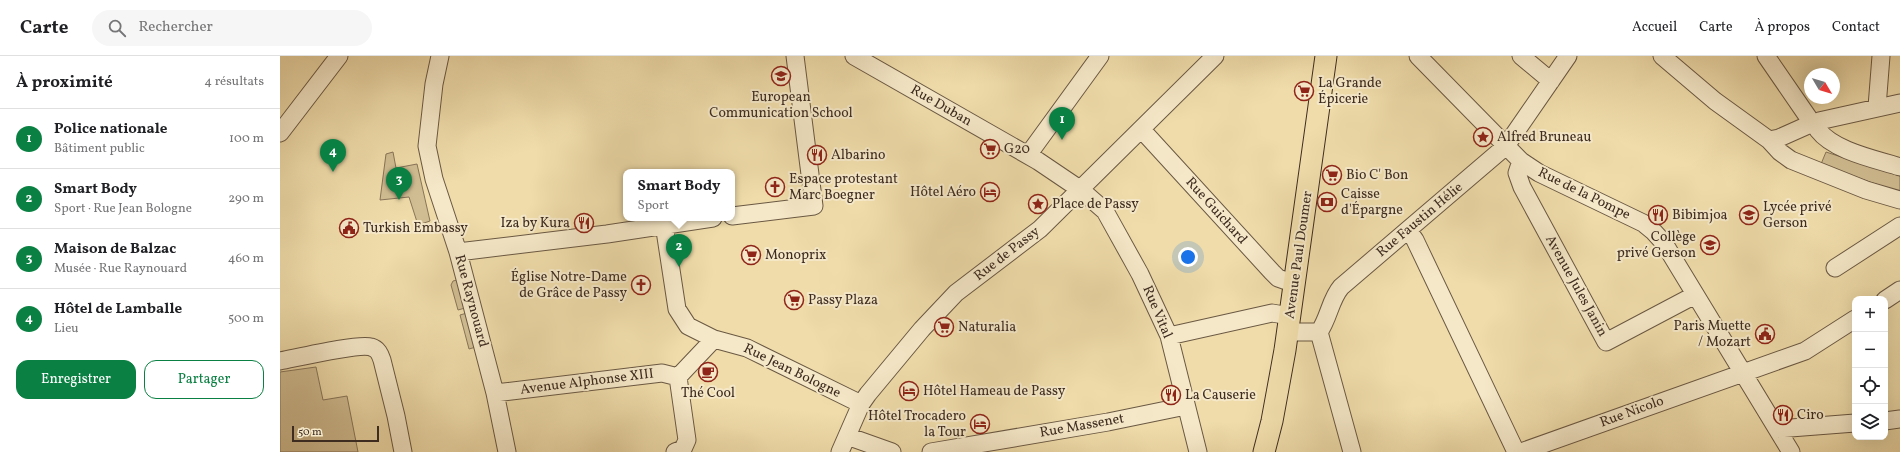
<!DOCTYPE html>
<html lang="fr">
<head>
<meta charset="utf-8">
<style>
  :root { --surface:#fff; --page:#f6f6f6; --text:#202124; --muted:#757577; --line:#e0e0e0; --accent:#0b8043 }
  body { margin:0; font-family:Vollkorn,serif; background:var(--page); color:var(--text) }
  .controls { position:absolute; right:12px; bottom:12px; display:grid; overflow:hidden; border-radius:8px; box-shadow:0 4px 16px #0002 }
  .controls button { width:36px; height:36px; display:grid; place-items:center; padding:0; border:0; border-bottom:1px solid var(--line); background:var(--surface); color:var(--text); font:20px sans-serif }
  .compass { position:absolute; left:1524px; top:12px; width:36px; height:36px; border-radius:50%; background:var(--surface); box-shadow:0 4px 16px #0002; rotate:128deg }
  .scale { position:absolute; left:12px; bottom:10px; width:87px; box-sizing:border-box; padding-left:4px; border:2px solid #3e2c21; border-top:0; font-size:11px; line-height:14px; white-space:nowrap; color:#3e2c21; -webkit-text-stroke:3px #f5e8c8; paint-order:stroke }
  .you { position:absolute; left:908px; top:201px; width:14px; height:14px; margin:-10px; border:3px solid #fff; border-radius:50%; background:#1a73e8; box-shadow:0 0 0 6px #1a73e833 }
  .badge { display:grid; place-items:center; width:26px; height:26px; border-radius:50%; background:var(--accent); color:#fff; font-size:13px; font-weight:700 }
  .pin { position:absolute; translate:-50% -33px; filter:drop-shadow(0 1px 2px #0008) }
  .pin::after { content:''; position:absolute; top:21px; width:14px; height:12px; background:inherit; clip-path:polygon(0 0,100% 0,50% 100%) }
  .popup { position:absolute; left:343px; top:113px; width:112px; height:52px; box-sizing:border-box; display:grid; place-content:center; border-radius:8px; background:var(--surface); filter:drop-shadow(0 1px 3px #0005); font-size:13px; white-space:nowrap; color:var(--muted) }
  .popup b { font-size:15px; color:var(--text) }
  .popup::after { content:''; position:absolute; left:50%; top:100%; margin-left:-8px; border:8px solid transparent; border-top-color:var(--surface) }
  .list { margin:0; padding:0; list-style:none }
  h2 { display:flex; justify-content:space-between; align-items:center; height:52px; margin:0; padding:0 16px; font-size:17px }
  h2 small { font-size:13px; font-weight:400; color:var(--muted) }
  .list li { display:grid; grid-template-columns:26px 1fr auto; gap:12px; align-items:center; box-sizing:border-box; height:60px; padding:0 16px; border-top:1px solid var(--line) }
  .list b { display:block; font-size:15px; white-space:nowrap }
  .list p { margin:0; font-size:13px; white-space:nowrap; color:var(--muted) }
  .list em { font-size:13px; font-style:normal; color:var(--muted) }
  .actions { display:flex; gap:8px; padding:12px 16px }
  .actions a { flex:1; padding:9px 0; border:1px solid var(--accent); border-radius:12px; text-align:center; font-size:14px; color:var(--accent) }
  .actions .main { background:var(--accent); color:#fff }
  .icon { flex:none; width:22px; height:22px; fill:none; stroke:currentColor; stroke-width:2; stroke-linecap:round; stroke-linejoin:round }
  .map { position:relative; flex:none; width:1620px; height:396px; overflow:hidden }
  header { display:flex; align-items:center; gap:24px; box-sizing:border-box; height:56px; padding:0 20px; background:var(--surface); border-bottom:1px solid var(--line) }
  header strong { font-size:19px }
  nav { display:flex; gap:22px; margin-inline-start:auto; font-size:14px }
  .search { width:280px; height:36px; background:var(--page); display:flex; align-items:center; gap:10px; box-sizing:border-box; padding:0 14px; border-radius:22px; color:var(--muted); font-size:15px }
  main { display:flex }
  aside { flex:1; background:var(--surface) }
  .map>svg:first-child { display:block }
  .green { fill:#d1be93; stroke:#88755a }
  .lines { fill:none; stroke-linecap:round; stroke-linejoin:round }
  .minor-casing { stroke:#6a5843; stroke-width:19 }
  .major-casing { stroke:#3e2c21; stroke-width:23 }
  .minor { stroke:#f5e8c8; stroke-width:17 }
  .major { stroke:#efdcaa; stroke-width:21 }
  .labels { text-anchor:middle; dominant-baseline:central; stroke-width:4; stroke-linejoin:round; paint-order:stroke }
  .poi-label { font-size:14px; fill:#3e2c21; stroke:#f5e8c8; text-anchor:start }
  .street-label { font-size:14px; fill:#3e2c21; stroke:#f5e8c8 }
</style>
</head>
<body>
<header>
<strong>Carte</strong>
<div class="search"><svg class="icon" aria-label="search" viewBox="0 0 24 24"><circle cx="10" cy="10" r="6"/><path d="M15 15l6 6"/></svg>Rechercher</div>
<nav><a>Accueil</a><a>Carte</a><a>À propos</a><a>Contact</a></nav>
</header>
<main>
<aside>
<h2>À proximité<small>4 résultats</small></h2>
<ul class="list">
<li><span class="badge">1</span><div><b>Police nationale</b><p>Bâtiment public</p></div><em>100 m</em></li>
<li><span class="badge">2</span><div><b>Smart Body</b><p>Sport · Rue Jean Bologne</p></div><em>290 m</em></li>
<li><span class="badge">3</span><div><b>Maison de Balzac</b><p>Musée · Rue Raynouard</p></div><em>460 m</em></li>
<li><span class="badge">4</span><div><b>Hôtel de Lamballe</b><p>Lieu</p></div><em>500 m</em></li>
</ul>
<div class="actions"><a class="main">Enregistrer</a><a>Partager</a></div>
</aside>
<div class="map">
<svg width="1620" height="396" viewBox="0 0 1620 396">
  <rect width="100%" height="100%" fill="#efdcaa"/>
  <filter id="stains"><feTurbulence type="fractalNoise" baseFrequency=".005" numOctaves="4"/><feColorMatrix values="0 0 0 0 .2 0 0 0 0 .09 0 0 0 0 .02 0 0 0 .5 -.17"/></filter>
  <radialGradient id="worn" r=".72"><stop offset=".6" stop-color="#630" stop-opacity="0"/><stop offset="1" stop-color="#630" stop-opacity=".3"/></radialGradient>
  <path class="green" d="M 113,96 L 116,112 L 137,108 L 150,165 L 138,169 L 129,141 L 100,144 L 106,98 Z
    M 1546,96 L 1620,120 L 1620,136 L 1572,120 L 1541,108 Z
    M 177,224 L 185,252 L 178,254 L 171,229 L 173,225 Z
    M 187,257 L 196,291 L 189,293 L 180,259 Z
    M 36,311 L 43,344 L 67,340 L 78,396 L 0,396 L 0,316 Z"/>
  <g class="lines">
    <g class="minor-casing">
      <path id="minor" d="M 160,0 L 154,28 L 147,90 L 154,123 L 178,196 L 215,337 L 227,396
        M 574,0 L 758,105 L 801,134 L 825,155 L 860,218 L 889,280 L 918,396
        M 1138,0 L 1241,105 L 1259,117 L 1363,167 L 1374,176 L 1384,187 L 1511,396
        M 1241,0 L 1271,25
        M 1382,0 L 1435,45 L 1489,84 L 1500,96 L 1511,104 L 1586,134 L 1620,144
        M 1486,0 L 1530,64
        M 1597,51 L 1601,0
        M 1539,65 L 1620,47
        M 862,74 L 992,216 L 998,222 L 1015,228
        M 1538,74 C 1554,95 1595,103 1620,111
        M 0,77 L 59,0
        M 1489,84 L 1499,82 L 1526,70
        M 748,99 L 820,0
        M 1241,105 L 1237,117 L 1242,131 L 1326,286 L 1415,239
        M 452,160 L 534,150 L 515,0
        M 384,168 L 397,253 L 408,270 L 434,283 L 467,292 L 581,348
        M 1128,174 L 1135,184 L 1236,396
        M 178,196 L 327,178 L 433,162
        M 1555,212 L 1620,170
        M 1605,244 L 1620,234
        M 1008,276 L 1039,276 C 1049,262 1050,244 1061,231 L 1226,90 L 1288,0
        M 1039,276 L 1072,396
        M 889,280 L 992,257 L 1010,260
        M 0,305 C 16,302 79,287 91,291 C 98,293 100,298 102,304 L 116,360 L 123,396
        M 215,337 L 382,317 L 398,321
        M 1605,365 L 1620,363
        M 1497,373 L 1575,367
        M 567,380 L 612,396
        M 395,396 L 403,393 L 407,384 L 398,321 L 434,283
        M 560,396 L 581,348 L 588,338 L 642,273 L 676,237 L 760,173 L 935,0
        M 651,396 L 828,366 L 906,350
        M 1241,396 L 1525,295 L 1575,263"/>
    </g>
    <g class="major-casing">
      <path id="major" d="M 984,396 L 992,365 L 1005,294 L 1046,0"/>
    </g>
    <use href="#minor" class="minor"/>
    <use href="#major" class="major"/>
  </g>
  <defs>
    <g id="university-ring" transform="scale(1)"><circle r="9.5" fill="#f5e8c8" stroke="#8f2418" stroke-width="1.5"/><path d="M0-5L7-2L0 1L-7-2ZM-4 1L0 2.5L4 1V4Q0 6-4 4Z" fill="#8f2418"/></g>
    <g id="supermarket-ring" transform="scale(1)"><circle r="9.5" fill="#f5e8c8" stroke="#8f2418" stroke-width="1.5"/><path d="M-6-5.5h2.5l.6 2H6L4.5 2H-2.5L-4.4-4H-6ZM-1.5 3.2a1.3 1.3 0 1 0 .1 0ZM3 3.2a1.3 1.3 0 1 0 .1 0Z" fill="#8f2418"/></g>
    <g id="sight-ring" transform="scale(1)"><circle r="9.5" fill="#f5e8c8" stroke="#8f2418" stroke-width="1.5"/><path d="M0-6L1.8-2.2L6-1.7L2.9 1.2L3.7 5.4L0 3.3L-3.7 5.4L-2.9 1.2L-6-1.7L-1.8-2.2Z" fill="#8f2418"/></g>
    <g id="restaurant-ring" transform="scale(1)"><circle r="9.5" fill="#f5e8c8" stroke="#8f2418" stroke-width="1.5"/><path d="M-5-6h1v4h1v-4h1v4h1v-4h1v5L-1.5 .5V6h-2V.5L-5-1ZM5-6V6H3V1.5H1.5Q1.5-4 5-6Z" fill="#8f2418"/></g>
    <g id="church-ring" transform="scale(1)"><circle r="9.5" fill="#f5e8c8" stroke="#8f2418" stroke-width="1.5"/><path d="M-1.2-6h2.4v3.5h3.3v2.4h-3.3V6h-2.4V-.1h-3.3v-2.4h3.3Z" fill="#8f2418"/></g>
    <g id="hotel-ring" transform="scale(1)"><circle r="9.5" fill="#f5e8c8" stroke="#8f2418" stroke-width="1.5"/><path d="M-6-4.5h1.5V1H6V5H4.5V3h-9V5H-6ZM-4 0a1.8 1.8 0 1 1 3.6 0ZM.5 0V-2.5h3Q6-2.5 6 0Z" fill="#8f2418"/></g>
    <g id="bank-ring" transform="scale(1)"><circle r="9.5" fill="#f5e8c8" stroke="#8f2418" stroke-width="1.5"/><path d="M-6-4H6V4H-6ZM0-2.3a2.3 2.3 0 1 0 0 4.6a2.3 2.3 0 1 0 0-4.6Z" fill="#8f2418"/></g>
    <g id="school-ring" transform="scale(1)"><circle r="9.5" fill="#f5e8c8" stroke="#8f2418" stroke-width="1.5"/><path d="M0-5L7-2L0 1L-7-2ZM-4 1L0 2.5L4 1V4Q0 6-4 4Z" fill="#8f2418"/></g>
    <g id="civic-ring" transform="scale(1)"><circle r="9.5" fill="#f5e8c8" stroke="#8f2418" stroke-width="1.5"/><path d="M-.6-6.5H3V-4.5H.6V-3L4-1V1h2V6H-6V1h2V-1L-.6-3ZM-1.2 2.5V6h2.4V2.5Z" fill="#8f2418"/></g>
    <g id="cafe-ring" transform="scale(1)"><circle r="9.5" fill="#f5e8c8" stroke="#8f2418" stroke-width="1.5"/><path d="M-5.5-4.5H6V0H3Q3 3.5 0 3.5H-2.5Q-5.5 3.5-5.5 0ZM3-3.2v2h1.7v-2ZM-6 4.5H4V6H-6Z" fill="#8f2418"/></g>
  </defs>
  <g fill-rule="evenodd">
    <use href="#university-ring" x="501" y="20"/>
    <use href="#supermarket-ring" x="1024" y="35"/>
    <use href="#sight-ring" x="1203" y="81"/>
    <use href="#supermarket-ring" x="710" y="93"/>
    <use href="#restaurant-ring" x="537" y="99"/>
    <use href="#supermarket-ring" x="1052" y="119"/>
    <use href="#church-ring" x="495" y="131"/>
    <use href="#hotel-ring" x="710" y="136"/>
    <use href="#bank-ring" x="1047" y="146"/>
    <use href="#sight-ring" x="758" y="148"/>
    <use href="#restaurant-ring" x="1378" y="159"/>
    <use href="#school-ring" x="1469" y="159"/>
    <use href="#restaurant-ring" x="304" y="167"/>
    <use href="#civic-ring" x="69" y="172"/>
    <use href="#school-ring" x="1430" y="189"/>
    <use href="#supermarket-ring" x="471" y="199"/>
    <use href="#church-ring" x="361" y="229"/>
    <use href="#supermarket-ring" x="514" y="244"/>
    <use href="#supermarket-ring" x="664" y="271"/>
    <use href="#civic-ring" x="1485" y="278"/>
    <use href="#cafe-ring" x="428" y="316"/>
    <use href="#hotel-ring" x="629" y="335"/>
    <use href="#restaurant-ring" x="891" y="339"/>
    <use href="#restaurant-ring" x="1503" y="359"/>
    <use href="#hotel-ring" x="700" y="368"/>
  </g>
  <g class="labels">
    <g class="poi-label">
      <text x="1038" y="27">La Grande<tspan x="1038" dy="16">Épicerie</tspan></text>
      <text x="501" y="41" text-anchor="middle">European<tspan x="501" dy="16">Communication School</tspan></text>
      <text x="1217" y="81">Alfred Bruneau</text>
      <text x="724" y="93">G20</text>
      <text x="551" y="99">Albarino</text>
      <text x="1066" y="119">Bio C' Bon</text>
      <text x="509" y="123">Espace protestant<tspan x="509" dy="16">Marc Boegner</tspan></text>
      <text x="696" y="136" text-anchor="end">Hôtel Aéro</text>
      <text x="1061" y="138">Caisse<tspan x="1061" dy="16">d'Épargne</tspan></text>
      <text x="772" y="148">Place de Passy</text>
      <text x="1483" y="151">Lycée privé<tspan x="1483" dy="16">Gerson</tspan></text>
      <text x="1392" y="159">Bibimjoa</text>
      <text x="290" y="167" text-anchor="end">Iza by Kura</text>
      <text x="83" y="172">Turkish Embassy</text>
      <text x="1416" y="181" text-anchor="end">Collège<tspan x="1416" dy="16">privé Gerson</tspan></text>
      <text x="485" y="199">Monoprix</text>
      <text x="347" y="221" text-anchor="end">Église Notre-Dame<tspan x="347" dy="16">de Grâce de Passy</tspan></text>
      <text x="528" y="244">Passy Plaza</text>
      <text x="1471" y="270" text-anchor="end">Paris Muette<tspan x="1471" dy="16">/ Mozart</tspan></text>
      <text x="678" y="271">Naturalia</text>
      <text x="643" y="335">Hôtel Hameau de Passy</text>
      <text x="428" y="337" text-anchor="middle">Thé Cool</text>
      <text x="905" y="339">La Causerie</text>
      <text x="1517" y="359">Ciro</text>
      <text x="686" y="360" text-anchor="end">Hôtel Trocadero<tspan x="686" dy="16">la Tour</tspan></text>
    </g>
    <g class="street-label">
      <text transform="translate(661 50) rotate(30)">Rue Duban</text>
      <text transform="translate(1304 138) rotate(26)">Rue de la Pompe</text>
      <text transform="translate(936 155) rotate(48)">Rue Guichard</text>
      <text transform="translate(1140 164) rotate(-40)">Rue Faustin Hélie</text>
      <text transform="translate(727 198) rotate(-38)">Rue de Passy</text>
      <text transform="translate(1019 199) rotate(-82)">Avenue Paul Doumer</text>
      <text transform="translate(1296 230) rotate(61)">Avenue Jules Janin</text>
      <text transform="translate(191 245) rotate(75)">Rue Raynouard</text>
      <text transform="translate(877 256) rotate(67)">Rue Vital</text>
      <text transform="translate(512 315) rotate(26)">Rue Jean Bologne</text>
      <text transform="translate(307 326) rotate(-7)">Avenue Alphonse XIII</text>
      <text transform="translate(1352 356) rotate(-20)">Rue Nicolo</text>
      <text transform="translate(802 370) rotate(-10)">Rue Massenet</text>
    </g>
  </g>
  <rect width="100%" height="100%" filter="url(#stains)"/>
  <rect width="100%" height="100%" fill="url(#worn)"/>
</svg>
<div class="controls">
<button>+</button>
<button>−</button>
<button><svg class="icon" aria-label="locate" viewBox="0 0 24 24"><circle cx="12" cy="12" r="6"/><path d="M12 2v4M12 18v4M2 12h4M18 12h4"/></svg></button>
<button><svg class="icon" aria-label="layers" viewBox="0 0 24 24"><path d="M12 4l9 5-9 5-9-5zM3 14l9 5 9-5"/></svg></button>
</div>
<svg class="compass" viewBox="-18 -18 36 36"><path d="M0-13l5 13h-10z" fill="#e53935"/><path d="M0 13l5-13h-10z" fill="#757577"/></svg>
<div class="scale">50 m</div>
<div class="you"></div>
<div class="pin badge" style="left:782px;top:84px">1</div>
<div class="pin badge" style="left:399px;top:211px">2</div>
<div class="popup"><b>Smart Body</b>Sport</div>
<div class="pin badge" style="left:119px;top:144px">3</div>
<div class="pin badge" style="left:53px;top:116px">4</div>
</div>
</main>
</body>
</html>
